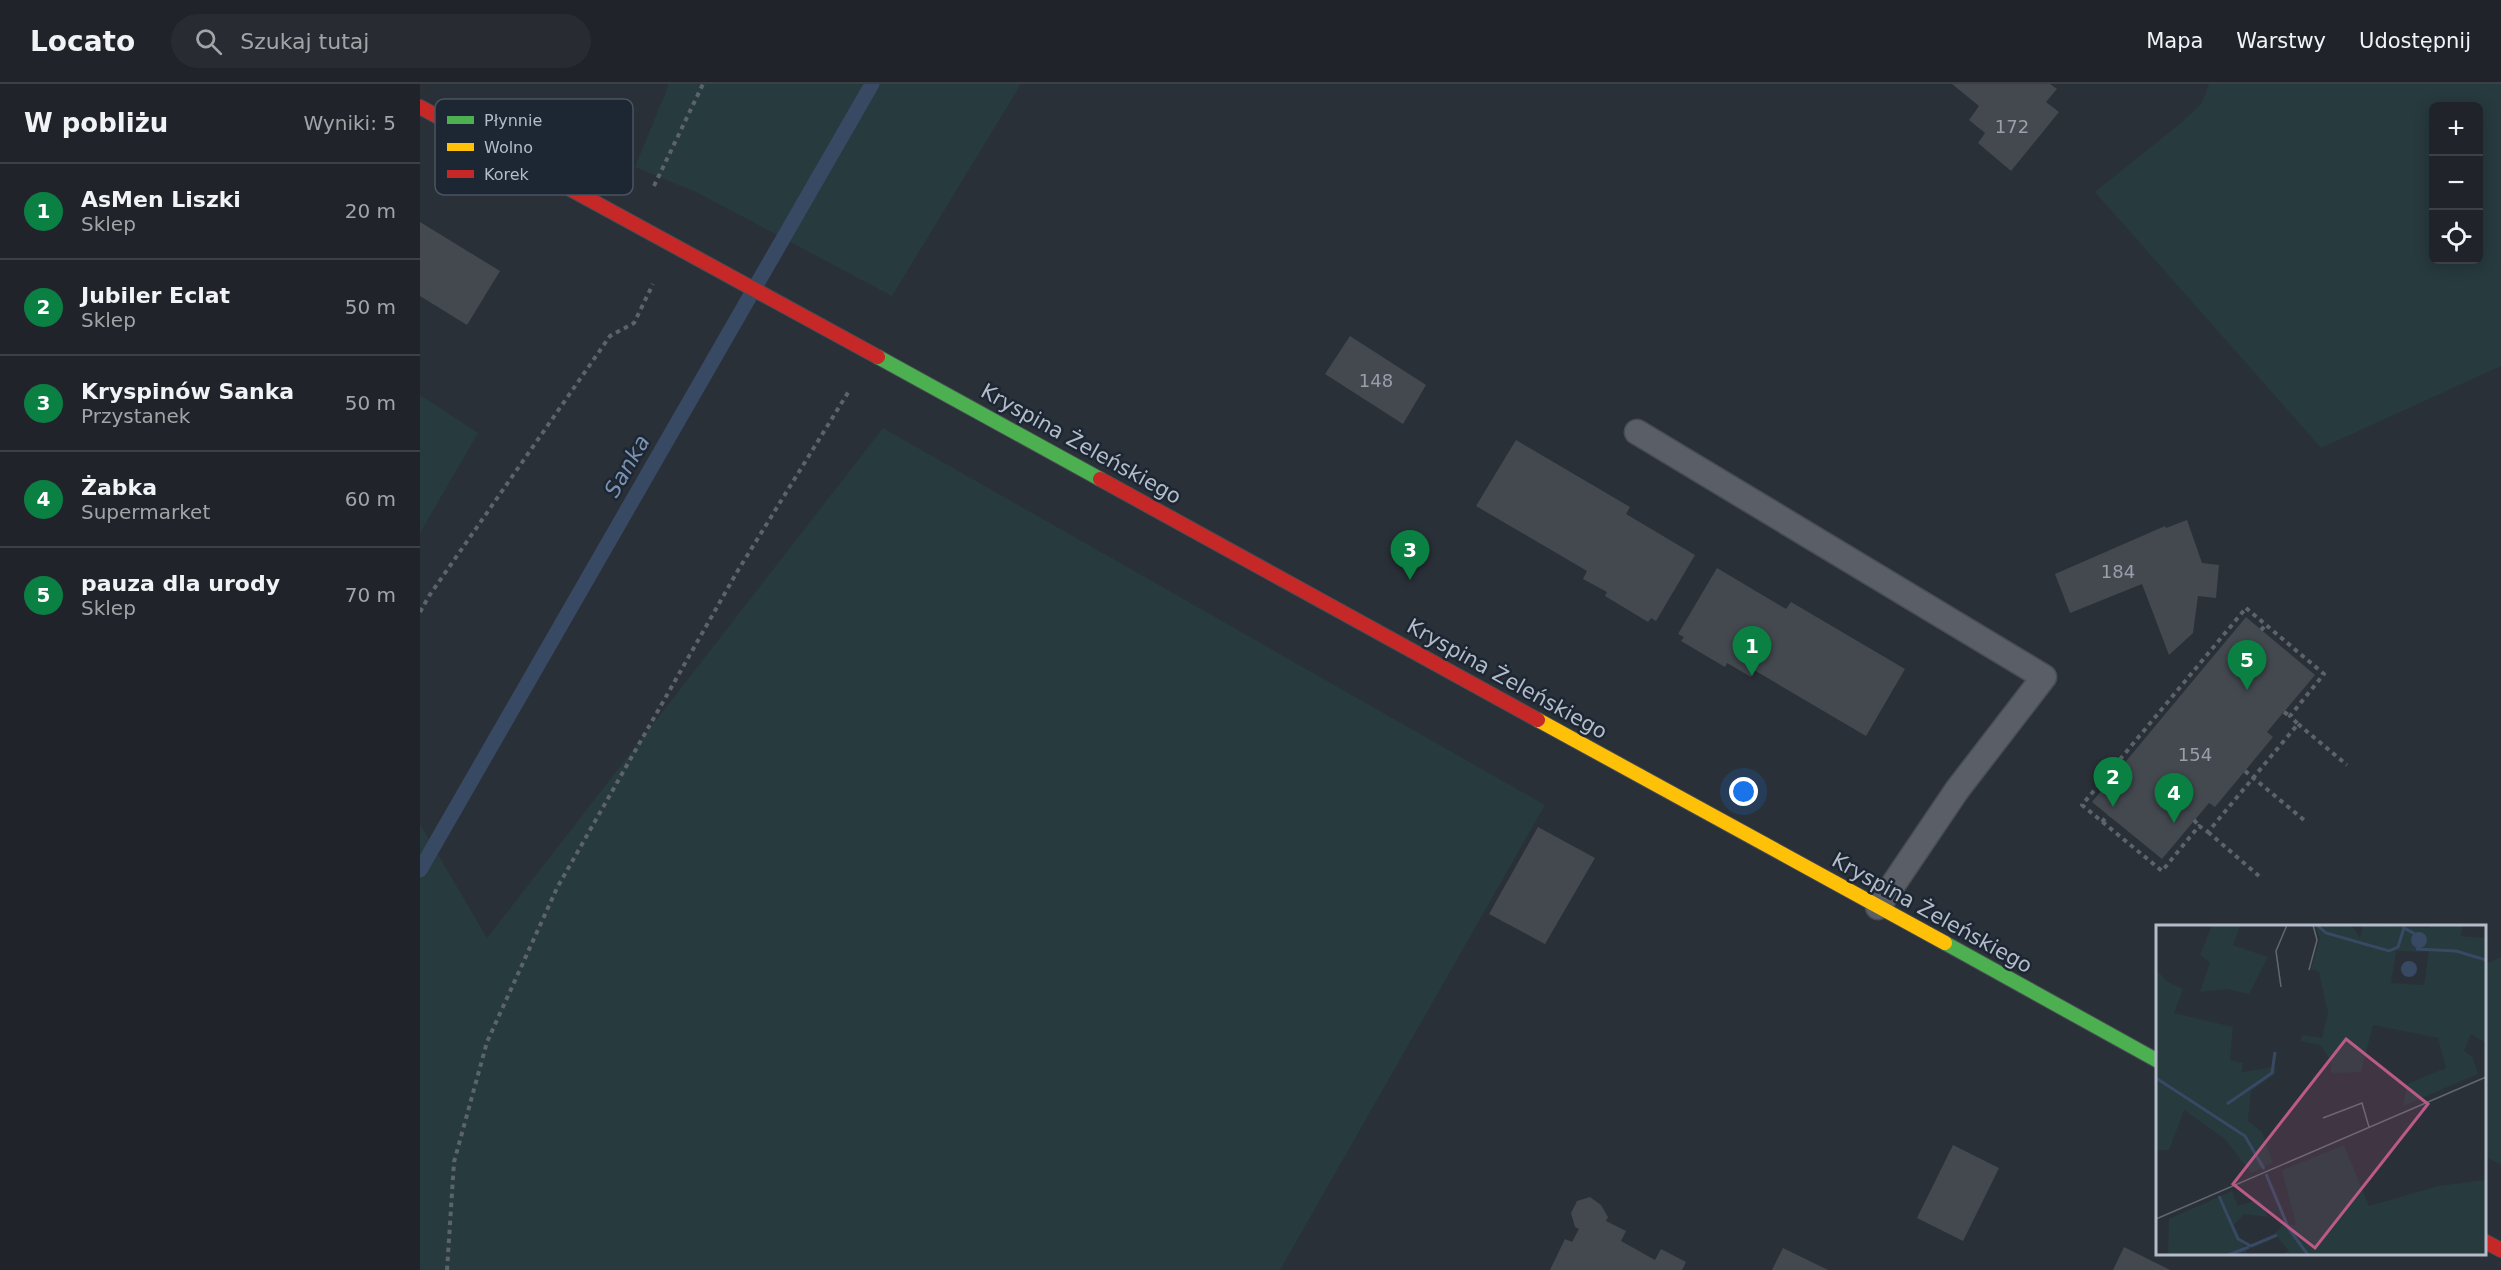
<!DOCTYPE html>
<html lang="pl">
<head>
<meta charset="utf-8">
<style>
  :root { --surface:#20242a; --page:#282c32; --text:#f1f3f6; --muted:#a2a4a8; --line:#3d4147; --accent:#0b8043 }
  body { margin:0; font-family:"DejaVu Sans",sans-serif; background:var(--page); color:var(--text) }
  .controls { position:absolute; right:18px; top:18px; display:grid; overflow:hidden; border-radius:9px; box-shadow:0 3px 15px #0003 }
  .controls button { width:54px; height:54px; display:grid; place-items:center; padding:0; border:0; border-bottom:2px solid var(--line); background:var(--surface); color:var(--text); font:30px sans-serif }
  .you { position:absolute; left:1324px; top:708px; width:21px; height:21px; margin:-15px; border:4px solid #fff; border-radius:50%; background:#1a73e8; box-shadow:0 0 0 9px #1a73e833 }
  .badge { display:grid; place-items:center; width:39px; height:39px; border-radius:50%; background:var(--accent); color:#fff; font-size:20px; font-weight:700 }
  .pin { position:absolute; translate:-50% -50px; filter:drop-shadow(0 2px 3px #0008) }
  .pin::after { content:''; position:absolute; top:32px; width:21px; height:18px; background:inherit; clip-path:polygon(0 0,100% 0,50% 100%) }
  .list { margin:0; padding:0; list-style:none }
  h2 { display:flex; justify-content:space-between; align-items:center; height:78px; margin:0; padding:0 24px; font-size:26px }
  h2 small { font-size:20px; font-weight:400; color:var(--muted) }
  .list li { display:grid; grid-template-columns:39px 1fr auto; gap:18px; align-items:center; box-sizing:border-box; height:96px; padding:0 24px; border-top:2px solid var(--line) }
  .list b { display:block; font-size:22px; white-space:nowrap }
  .list p { margin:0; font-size:20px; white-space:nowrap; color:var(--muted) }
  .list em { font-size:20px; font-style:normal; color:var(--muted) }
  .icon { flex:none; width:33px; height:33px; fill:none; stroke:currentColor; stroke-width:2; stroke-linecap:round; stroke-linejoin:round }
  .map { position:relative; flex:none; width:2081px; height:1186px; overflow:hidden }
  header { display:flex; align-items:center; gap:36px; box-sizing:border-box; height:84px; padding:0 30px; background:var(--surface); border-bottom:2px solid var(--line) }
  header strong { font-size:28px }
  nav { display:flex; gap:33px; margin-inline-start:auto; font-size:21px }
  .search { width:420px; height:54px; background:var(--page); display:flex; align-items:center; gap:15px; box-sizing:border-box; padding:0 21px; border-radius:33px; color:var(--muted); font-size:22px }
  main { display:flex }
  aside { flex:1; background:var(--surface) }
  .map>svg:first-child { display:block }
  .green { fill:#273a3e; fill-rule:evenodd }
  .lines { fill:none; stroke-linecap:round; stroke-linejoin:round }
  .stream { stroke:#384963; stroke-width:15 }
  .building { fill:#444950 }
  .lane-casing { stroke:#484c53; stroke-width:27 }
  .fast-casing { stroke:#484c53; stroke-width:16 }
  .slow-casing { stroke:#484c53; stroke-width:16 }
  .jam-casing { stroke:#484c53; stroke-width:16 }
  .path { stroke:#5d636a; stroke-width:4; stroke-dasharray:4.5 4.5; stroke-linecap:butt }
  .lane { stroke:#5a5e66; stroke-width:24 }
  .fast { stroke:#4caf50; stroke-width:14 }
  .slow { stroke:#ffc107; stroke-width:14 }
  .jam { stroke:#c62828; stroke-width:14 }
  .labels { text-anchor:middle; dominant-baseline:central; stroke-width:5; stroke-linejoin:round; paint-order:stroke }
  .number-label { font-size:18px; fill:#989fab }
  .street-label { font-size:21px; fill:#b4bcc9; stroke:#1d2633 }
  .water-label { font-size:22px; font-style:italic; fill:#7c92b1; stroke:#1d2633 }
  .inset-river { fill:none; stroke:#384963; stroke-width:3 }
  .inset-road { fill:none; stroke:#616872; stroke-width:1.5 }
  .view { fill:#bc5a87; fill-opacity:0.15; stroke:#bc5a87; stroke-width:3 }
  .inset-edge { fill:none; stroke:#b4bcc9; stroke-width:3 }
  .key { fill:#1d2633; stroke:#4a5360; stroke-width:1.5 }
  .key-label { font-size:16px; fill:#b4bcc9 }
</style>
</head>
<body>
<header>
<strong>Locato</strong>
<div class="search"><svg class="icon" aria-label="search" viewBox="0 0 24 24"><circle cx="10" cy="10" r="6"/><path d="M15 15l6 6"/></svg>Szukaj tutaj</div>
<nav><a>Mapa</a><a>Warstwy</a><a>Udostępnij</a></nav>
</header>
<main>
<aside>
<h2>W pobliżu<small>Wyniki: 5</small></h2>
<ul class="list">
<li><span class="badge">1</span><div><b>AsMen Liszki</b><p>Sklep</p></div><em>20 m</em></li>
<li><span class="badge">2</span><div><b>Jubiler Eclat</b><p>Sklep</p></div><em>50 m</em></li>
<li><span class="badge">3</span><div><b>Kryspinów Sanka</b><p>Przystanek</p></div><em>50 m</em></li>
<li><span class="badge">4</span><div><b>Żabka</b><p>Supermarket</p></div><em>60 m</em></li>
<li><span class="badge">5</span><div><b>pauza dla urody</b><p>Sklep</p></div><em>70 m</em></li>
</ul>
</aside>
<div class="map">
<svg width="2081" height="1186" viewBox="0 0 2081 1186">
  <rect width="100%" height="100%" fill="#2a3038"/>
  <path class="green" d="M 249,0 L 601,0 L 472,212 L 276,108 L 215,83 Z
    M 1789,0 L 2081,0 L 2081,282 L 1901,364 L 1675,108 L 1762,38 L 1782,19 ZM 2014,22 L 2058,22 L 2058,176 L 2014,176 Z
    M 0,311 L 58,349 L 0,449 Z
    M 463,344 L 1125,721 L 860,1186 L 0,1186 L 0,740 L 67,854 Z
    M 2081,873 L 2081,1081 L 2065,1072 L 2064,881 Z"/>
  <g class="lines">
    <path class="stream" d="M 0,786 L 452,0"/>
  </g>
  <path class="building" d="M 1532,0 L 1630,0 L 1637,5 L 1626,18 L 1639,28 L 1591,87 L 1558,59 L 1565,49 L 1549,36 L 1559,22 Z
    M 0,138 L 80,187 L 47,241 L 0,212 Z
    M 930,252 L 1006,301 L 983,340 L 905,290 Z
    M 1096,356 L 1210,423 L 1206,430 L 1275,471 L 1236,537 L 1231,534 L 1228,538 L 1185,512 L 1187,508 L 1163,495 L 1167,487 L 1056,422 Z
    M 1767,436 L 1782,479 L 1799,481 L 1796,514 L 1778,512 L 1773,549 L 1749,571 L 1722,500 L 1650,529 L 1635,490 L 1745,442 L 1746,444 Z
    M 1297,484 L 1366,525 L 1371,518 L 1485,585 L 1446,652 L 1334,586 L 1331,593 L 1307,579 L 1305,583 L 1261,557 L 1264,553 L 1258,550 Z
    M 1826,533 L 1895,591 L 1847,648 L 1853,653 L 1795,723 L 1789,719 L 1742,775 L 1672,718 Z
    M 1118,743 L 1175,774 L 1125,860 L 1069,830 Z
    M 1533,1061 L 1579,1084 L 1543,1157 L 1497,1134 Z
    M 1170,1113 L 1181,1121 L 1188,1133 L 1186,1137 L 1206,1147 L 1201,1157 L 1235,1176 L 1241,1165 L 1266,1178 L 1262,1186 L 1130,1186 L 1145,1155 L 1152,1158 L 1159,1145 L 1155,1143 L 1151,1129 L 1157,1117 Z
    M 1704,1163 L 1750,1186 L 1693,1186 Z
    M 1363,1164 L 1408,1186 L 1352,1186 Z"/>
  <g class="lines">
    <g class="lane-casing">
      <path id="lane" d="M 1217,348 L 1624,593 L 1537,706 L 1458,823"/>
    </g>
    <g class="fast-casing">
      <path id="fast" d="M 458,273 L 680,395
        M 1525,859 L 1738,977"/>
    </g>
    <g class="slow-casing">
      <path id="slow" d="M 1118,636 L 1525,859"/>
    </g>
    <g class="jam-casing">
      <path id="jam" d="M 0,23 L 458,273
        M 680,395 L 1118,636
        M 2064,1157 L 2081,1166"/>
    </g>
    <path class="path" d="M 234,102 L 283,0
      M 1826,524 L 1904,590 L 1870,632 L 1878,640 L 1788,748 L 1779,742 L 1742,787 L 1662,721 Z
      M 0,528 L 9,512 L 190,252 L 214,239 L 233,200
      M 1841,546 L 1846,541
      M 1864,628 L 1870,632
      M 1878,640 L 1927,681
      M 1825,687 L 1884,736
      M 1774,736 L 1779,742
      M 1682,738 L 1688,731
      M 1788,748 L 1839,792
      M 27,1186 L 34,1078 L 67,958 L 137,804 L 317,488 L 429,307"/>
    <use href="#lane" class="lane"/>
    <use href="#fast" class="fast"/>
    <use href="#slow" class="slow"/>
    <use href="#jam" class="jam"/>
  </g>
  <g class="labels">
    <g class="number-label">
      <text x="1592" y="42">172</text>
      <text x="956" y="296">148</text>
      <text x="1698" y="487">184</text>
      <text x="1775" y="670">154</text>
    </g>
    <g class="street-label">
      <text transform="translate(661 360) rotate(29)">Kryspina Żeleńskiego</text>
      <text transform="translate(1087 595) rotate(29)">Kryspina Żeleńskiego</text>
      <text transform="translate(1512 829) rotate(29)">Kryspina Żeleńskiego</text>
    </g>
    <g class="water-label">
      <text transform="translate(207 382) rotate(-60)">Sanka</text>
    </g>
  </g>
  <g transform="translate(1736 841)">
    <rect width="330" height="330" fill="#2a3038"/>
    <path d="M 56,0 L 84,1 L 77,20 L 112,32 L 93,69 L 71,64 L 44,67 L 54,38 L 44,30 ZM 159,0 L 195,0 L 204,13 L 207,0 L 274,3 L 274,0 L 307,0 L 305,11 L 330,13 L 330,118 L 315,109 L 308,126 L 317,133 L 322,149 L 247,181 L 251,159 L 290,143 L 282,113 L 217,100 L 205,147 L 175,148 L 175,136 L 164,120 L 144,116 L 146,110 L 166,113 L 172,88 L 163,47 L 155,44 L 164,13 ZM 240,26 L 273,27 L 268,60 L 235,58 ZM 0,45 L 12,57 L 27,64 L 18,88 L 77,102 L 74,135 L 87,138 L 86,147 L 120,142 L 119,149 L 95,166 L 92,196 L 106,207 L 117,238 L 95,248 L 69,214 L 28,185 L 13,225 L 0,225 ZM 188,220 L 213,281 L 282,261 L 330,255 L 330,330 L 124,330 L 133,326 L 119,309 L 127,299 L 140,300 L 126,245 ZM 76,266 L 82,281 L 104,274 L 112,292 L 88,289 L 78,300 L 92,330 L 12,330 L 13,294 Z" fill="#273a3e" fill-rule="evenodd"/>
    <path d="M255 15a8 8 0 1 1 16 0a8 8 0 1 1-16 0ZM245 44a8 8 0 1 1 16 0a8 8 0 1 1-16 0Z" fill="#384963"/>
    <path class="inset-river" d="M 161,0 L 170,8 L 233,26 L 242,22 L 248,3 L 259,9M 260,24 L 300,26 L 330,35M 0,153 L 89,211 L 108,244M 71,179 L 116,148 L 119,127M 110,249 L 133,304 L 152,330M 63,271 L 82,314 L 95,321 L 121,310M 72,330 L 93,322"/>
    <path class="inset-road" d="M 153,45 L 161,15 L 157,0M 125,62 L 120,26 L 131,0M 167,193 L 206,178 L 213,202M 0,294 L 330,152"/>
    <path class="view" d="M 190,114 L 272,179 L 159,323 L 77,259 Z"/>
    <rect width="330" height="330" class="inset-edge"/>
  </g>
  <rect x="15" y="15" width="198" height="96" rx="9" class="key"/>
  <rect x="27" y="32" width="27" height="8" fill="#4caf50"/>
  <rect x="27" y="59" width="27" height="8" fill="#ffc107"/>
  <rect x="27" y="86" width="27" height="8" fill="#c62828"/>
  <g class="key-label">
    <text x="64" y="42">Płynnie</text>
    <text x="64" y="69">Wolno</text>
    <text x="64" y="96">Korek</text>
  </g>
</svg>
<div class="controls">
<button>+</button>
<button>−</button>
<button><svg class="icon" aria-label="locate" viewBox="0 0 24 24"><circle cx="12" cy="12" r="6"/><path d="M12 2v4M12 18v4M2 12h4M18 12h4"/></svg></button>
</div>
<div class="you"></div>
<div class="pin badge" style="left:1332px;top:592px">1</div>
<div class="pin badge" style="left:1693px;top:723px">2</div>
<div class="pin badge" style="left:990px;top:496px">3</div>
<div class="pin badge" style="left:1754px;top:739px">4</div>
<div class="pin badge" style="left:1827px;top:606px">5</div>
</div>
</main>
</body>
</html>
